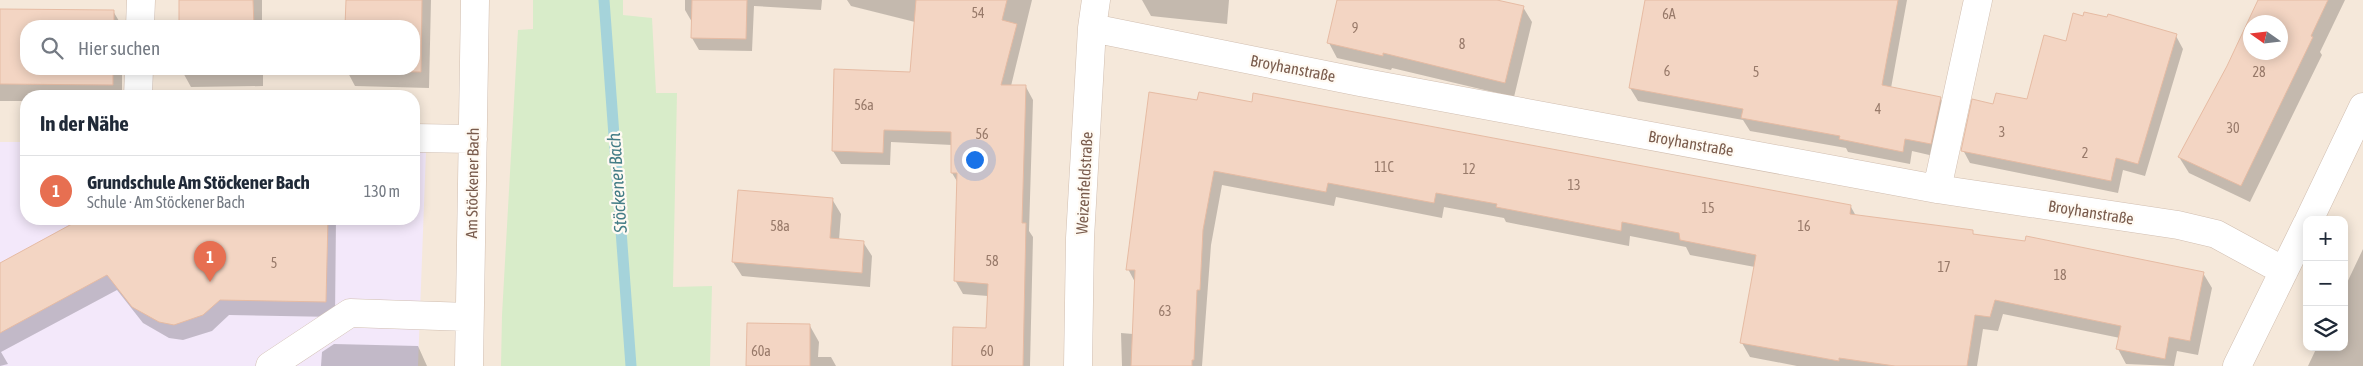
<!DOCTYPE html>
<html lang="de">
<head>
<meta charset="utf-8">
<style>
  :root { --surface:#fff; --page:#f2f2f3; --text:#1f2937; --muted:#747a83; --line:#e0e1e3; --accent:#e76f51 }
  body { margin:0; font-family:"Asap Condensed",sans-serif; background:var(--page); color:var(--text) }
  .controls { position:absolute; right:15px; bottom:15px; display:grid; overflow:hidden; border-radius:10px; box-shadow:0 2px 12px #0003 }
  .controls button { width:45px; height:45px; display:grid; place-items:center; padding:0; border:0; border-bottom:1px solid var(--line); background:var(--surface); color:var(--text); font:25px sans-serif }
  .compass { position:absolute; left:2243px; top:15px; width:45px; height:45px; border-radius:50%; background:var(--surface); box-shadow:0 2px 12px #0003; rotate:284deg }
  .you { position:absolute; left:974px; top:159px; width:18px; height:18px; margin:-12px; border:4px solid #fff; border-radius:50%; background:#1a73e8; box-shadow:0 0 0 8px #1a73e833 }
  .badge { display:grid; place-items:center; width:32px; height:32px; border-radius:50%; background:var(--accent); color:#fff; font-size:16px; font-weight:700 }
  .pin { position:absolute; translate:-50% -41px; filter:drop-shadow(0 1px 2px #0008) }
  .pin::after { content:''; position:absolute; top:26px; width:18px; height:15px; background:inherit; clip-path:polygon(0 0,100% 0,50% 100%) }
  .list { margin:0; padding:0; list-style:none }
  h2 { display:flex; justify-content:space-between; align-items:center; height:65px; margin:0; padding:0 20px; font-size:21px }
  h2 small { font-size:16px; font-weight:400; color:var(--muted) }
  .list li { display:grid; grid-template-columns:32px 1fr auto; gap:15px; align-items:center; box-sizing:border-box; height:70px; padding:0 20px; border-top:1px solid var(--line) }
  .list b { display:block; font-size:19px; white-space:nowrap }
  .list p { margin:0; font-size:16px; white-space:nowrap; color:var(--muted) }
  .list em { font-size:16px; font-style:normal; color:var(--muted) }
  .icon { flex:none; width:28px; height:28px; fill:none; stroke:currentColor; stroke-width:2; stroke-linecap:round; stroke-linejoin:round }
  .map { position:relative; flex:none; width:2363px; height:366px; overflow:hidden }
  .search { position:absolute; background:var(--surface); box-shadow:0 2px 12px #0003; left:20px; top:20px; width:400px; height:55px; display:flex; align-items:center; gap:12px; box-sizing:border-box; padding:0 18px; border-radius:20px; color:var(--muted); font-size:19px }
  .panel { position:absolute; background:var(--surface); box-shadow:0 2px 12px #0003; left:20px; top:90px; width:400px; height:135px; border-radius:20px }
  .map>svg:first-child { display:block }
  .residential { fill:#f5e8da; fill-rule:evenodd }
  .education { fill:#f3e8fa }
  .green { fill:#d8ecc9 }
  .shadow { fill:#0003; fill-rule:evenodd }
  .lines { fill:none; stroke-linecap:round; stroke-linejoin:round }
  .stream { stroke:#a5d3da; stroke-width:11 }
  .building { fill:#f3d5c3; stroke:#e6bba3; fill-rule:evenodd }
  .minor-casing { stroke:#d1beb0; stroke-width:29 }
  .minor { stroke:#fff; stroke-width:28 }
  .labels { text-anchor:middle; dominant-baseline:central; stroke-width:4.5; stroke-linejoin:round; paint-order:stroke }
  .number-label { font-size:14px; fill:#987a6a }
  .street-label { font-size:16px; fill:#7a5c4d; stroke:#fffaf3 }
  .water-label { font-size:18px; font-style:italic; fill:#437c86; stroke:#fffaf3 }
</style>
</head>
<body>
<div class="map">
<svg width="2363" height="366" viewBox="0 0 2363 366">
  <rect width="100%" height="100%" fill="#fdf6ec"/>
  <path class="residential" d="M 0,0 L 2363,0 L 2363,366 L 0,366 ZM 2250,22 L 2280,22 L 2280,52 L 2250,52 ZM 26,26 L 414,26 L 414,69 L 26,69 ZM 26,96 L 414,96 L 414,219 L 26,219 ZM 2307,220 L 2344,220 L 2344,347 L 2307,347 Z"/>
  <path class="education" d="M 0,142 L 26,142 L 26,219 L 414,219 L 414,150 L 426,151 L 418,366 L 0,366 Z"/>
  <path class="green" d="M 533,0 L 623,0 L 623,15 L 652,18 L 656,93 L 677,93 L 673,287 L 712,286 L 710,366 L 501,366 L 502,315 L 518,30 L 533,29 Z"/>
  <path class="shadow" d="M 180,0 L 262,0 L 262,26 L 181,26 Z
    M 347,0 L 431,0 L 429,88 L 355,86 L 346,69 L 414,69 L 414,26 L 347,26 Z
    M 685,0 L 822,0 L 821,10 L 754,6 L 752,51 L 699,50 L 692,38 L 692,22 L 685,10 Z
    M 847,0 L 1032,0 L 1011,86 L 1026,87 L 1033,100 L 1029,231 L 1033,237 L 1030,366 L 954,366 L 987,329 L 988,296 L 963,294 L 955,280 L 958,183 L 952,173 L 952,145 L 891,142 L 890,165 L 841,164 L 833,151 L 911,73 L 915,22 L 851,6 Z
    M 1142,0 L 1229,0 L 1227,24 L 1151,16 Z
    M 1339,0 L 1492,0 L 1523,7 L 1532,22 L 1514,97 L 1392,68 L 1391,70 L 1337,58 L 1329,43 Z
    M 1646,0 L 1907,0 L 1891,88 L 1940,98 L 1948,111 L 1938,157 L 1912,151 L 1910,164 L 1848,152 L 1846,148 L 1750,131 L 1743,120 L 1638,101 L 1630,88 Z
    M 2259,0 L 2345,0 L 2320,52 L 2322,55 L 2250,202 L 2189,173 L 2179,157 L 2228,66 ZM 2250,22 L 2280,22 L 2280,52 L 2250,52 Z
    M 0,10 L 113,11 L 122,26 L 26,26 L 26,69 L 122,69 L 122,96 L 26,96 L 26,101 L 0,101 Z
    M 2084,18 L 2176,36 L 2183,49 L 2145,176 L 2123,170 L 2118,193 L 1970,163 L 1963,150 L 1994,105 L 2028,101 Z
    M 181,69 L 263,69 L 263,86 L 191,87 Z
    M 1150,93 L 1851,207 L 1856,216 L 1972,232 L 1974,235 L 2203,273 L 2212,288 L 2198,355 L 2177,351 L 2174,366 L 2126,364 L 2118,349 L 2120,338 L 2003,314 L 1998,331 L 1983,329 L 1977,366 L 1797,366 L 1750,357 L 1742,343 L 1755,267 L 1690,255 L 1686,247 L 1630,236 L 1629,246 L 1506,222 L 1504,218 L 1444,207 L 1442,218 L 1336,197 L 1334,206 L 1222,185 L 1211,245 L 1202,366 L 1122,366 L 1121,333 L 1133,334 L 1136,284 L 1128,269 Z
    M 832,199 L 841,214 L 839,240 L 863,242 L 872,256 L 870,287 L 742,276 L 733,262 Z
    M 84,219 L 336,219 L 335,317 L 229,315 L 212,331 L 183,340 L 169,338 L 143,323 L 117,290 L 1,352 L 8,364 L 0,366 L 0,264 Z
    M 2363,249 L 2363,366 L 2308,366 L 2317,347 L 2344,347 L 2344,289 Z
    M 810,326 L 819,342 L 818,357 L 831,357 L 836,366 L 747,366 Z
    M 334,344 L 418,346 L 427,366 L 321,366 L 322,352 Z"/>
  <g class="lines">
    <path class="stream" d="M 604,0 L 631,366"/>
  </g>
  <path class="building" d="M 179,0 L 253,0 L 254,26 L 179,26 Z
    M 346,0 L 422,0 L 421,72 L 344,71 L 344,69 L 414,69 L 414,26 L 345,26 Z
    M 692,0 L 747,0 L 746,39 L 691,38 Z
    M 916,0 L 1007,0 L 1002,20 L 1017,24 L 1001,85 L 1026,85 L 1022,223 L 1026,223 L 1023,366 L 952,366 L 953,327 L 986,328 L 988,284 L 954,281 L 957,173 L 951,173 L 951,132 L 884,130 L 883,153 L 832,151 L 834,69 L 910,72 Z
    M 1337,0 L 1497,0 L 1524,6 L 1505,83 L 1383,53 L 1383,56 L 1327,43 Z
    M 1645,0 L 1898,0 L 1882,85 L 1941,97 L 1931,144 L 1905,139 L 1903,152 L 1839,139 L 1840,136 L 1741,118 L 1743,109 L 1629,88 Z
    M 2258,0 L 2328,0 L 2311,36 L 2313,37 L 2241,186 L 2178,157 L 2227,66 ZM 2250,22 L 2280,22 L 2280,52 L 2250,52 Z
    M 0,9 L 114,10 L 114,26 L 26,26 L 26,69 L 113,69 L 113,85 L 0,84 Z
    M 2084,12 L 2107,17 L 2108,14 L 2177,34 L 2138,164 L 2116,158 L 2111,181 L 1961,151 L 1972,99 L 1993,104 L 1996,93 L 2027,99 L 2044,35 L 2066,41 L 2073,13 L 2083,16 Z
    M 1149,92 L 1197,100 L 1199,92 L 1252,102 L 1253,93 L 1851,205 L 1850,214 L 1973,230 L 1973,234 L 2025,241 L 2026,236 L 2204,272 L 2190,341 L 2169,337 L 2165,359 L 2116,349 L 2121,326 L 1995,300 L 1990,317 L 1975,315 L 1967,366 L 1895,366 L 1839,358 L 1839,361 L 1740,343 L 1756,255 L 1680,240 L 1679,233 L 1622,222 L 1621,231 L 1496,207 L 1497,204 L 1436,193 L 1434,203 L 1328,183 L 1326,192 L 1214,171 L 1203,230 L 1200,290 L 1197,290 L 1194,360 L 1192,360 L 1192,366 L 1131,366 L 1135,270 L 1126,270 Z
    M 738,190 L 833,198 L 830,238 L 864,241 L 862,273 L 732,262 Z
    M 81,219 L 328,219 L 326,302 L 220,300 L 203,315 L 174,325 L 159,322 L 132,307 L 107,275 L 0,333 L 0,263 Z
    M 747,323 L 810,324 L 810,366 L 746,366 Z"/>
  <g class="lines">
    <g class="minor-casing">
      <path id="minor" d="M 140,26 L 141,0
        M 1092,28 L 1360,82 L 1937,189 L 2178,225 L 2216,234 L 2284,271
        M 138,96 L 139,69
        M 414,138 L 473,139
        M 1937,189 L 1978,0
        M 2309,220 L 2363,107
        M 270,366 L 350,313 L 469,317
        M 469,366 L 475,0
        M 1078,366 L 1080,238 L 1092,28 L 1096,0
        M 2237,366 L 2307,224"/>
    </g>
    <use href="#minor" class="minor"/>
  </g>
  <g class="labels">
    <g class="number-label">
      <text x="978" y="13">54</text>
      <text x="1669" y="14">6A</text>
      <text x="1355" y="28">9</text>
      <text x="1462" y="44">8</text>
      <text x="1667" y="71">6</text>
      <text x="1756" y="72">5</text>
      <text x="2259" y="72">28</text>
      <text x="864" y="105">56a</text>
      <text x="1878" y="109">4</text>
      <text x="2233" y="128">30</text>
      <text x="2002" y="132">3</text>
      <text x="982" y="134">56</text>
      <text x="2085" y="153">2</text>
      <text x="1384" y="167">11C</text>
      <text x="1469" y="169">12</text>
      <text x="1574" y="185">13</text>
      <text x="1708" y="208">15</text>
      <text x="780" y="226">58a</text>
      <text x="1804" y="226">16</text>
      <text x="992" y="261">58</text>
      <text x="274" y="263">5</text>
      <text x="1944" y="267">17</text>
      <text x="2060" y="275">18</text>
      <text x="1165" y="311">63</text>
      <text x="761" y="351">60a</text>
      <text x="987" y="351">60</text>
    </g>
    <g class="street-label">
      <text transform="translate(1293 68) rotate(11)">Broyhanstraße</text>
      <text transform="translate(1691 143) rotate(10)">Broyhanstraße</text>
      <text transform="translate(472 183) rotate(-89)">Am Stöckener Bach</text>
      <text transform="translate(1084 183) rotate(-87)">Weizenfeldstraße</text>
      <text transform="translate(2091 212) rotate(9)">Broyhanstraße</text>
    </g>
    <g class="water-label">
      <text transform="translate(617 183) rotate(-94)">Stöckener Bach</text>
    </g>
  </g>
</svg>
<div class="controls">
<button>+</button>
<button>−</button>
<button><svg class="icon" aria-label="layers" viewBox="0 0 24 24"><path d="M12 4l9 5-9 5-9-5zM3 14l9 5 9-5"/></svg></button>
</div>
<svg class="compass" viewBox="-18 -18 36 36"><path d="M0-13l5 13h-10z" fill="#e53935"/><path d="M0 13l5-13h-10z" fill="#747a83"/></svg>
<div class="you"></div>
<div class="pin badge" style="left:210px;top:282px">1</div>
<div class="search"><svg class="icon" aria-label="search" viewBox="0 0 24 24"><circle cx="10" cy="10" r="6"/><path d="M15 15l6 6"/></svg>Hier suchen</div>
<section class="panel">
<h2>In der Nähe<small></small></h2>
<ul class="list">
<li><span class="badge">1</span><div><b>Grundschule Am Stöckener Bach</b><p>Schule · Am Stöckener Bach</p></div><em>130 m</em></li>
</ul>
</section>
</div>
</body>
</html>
